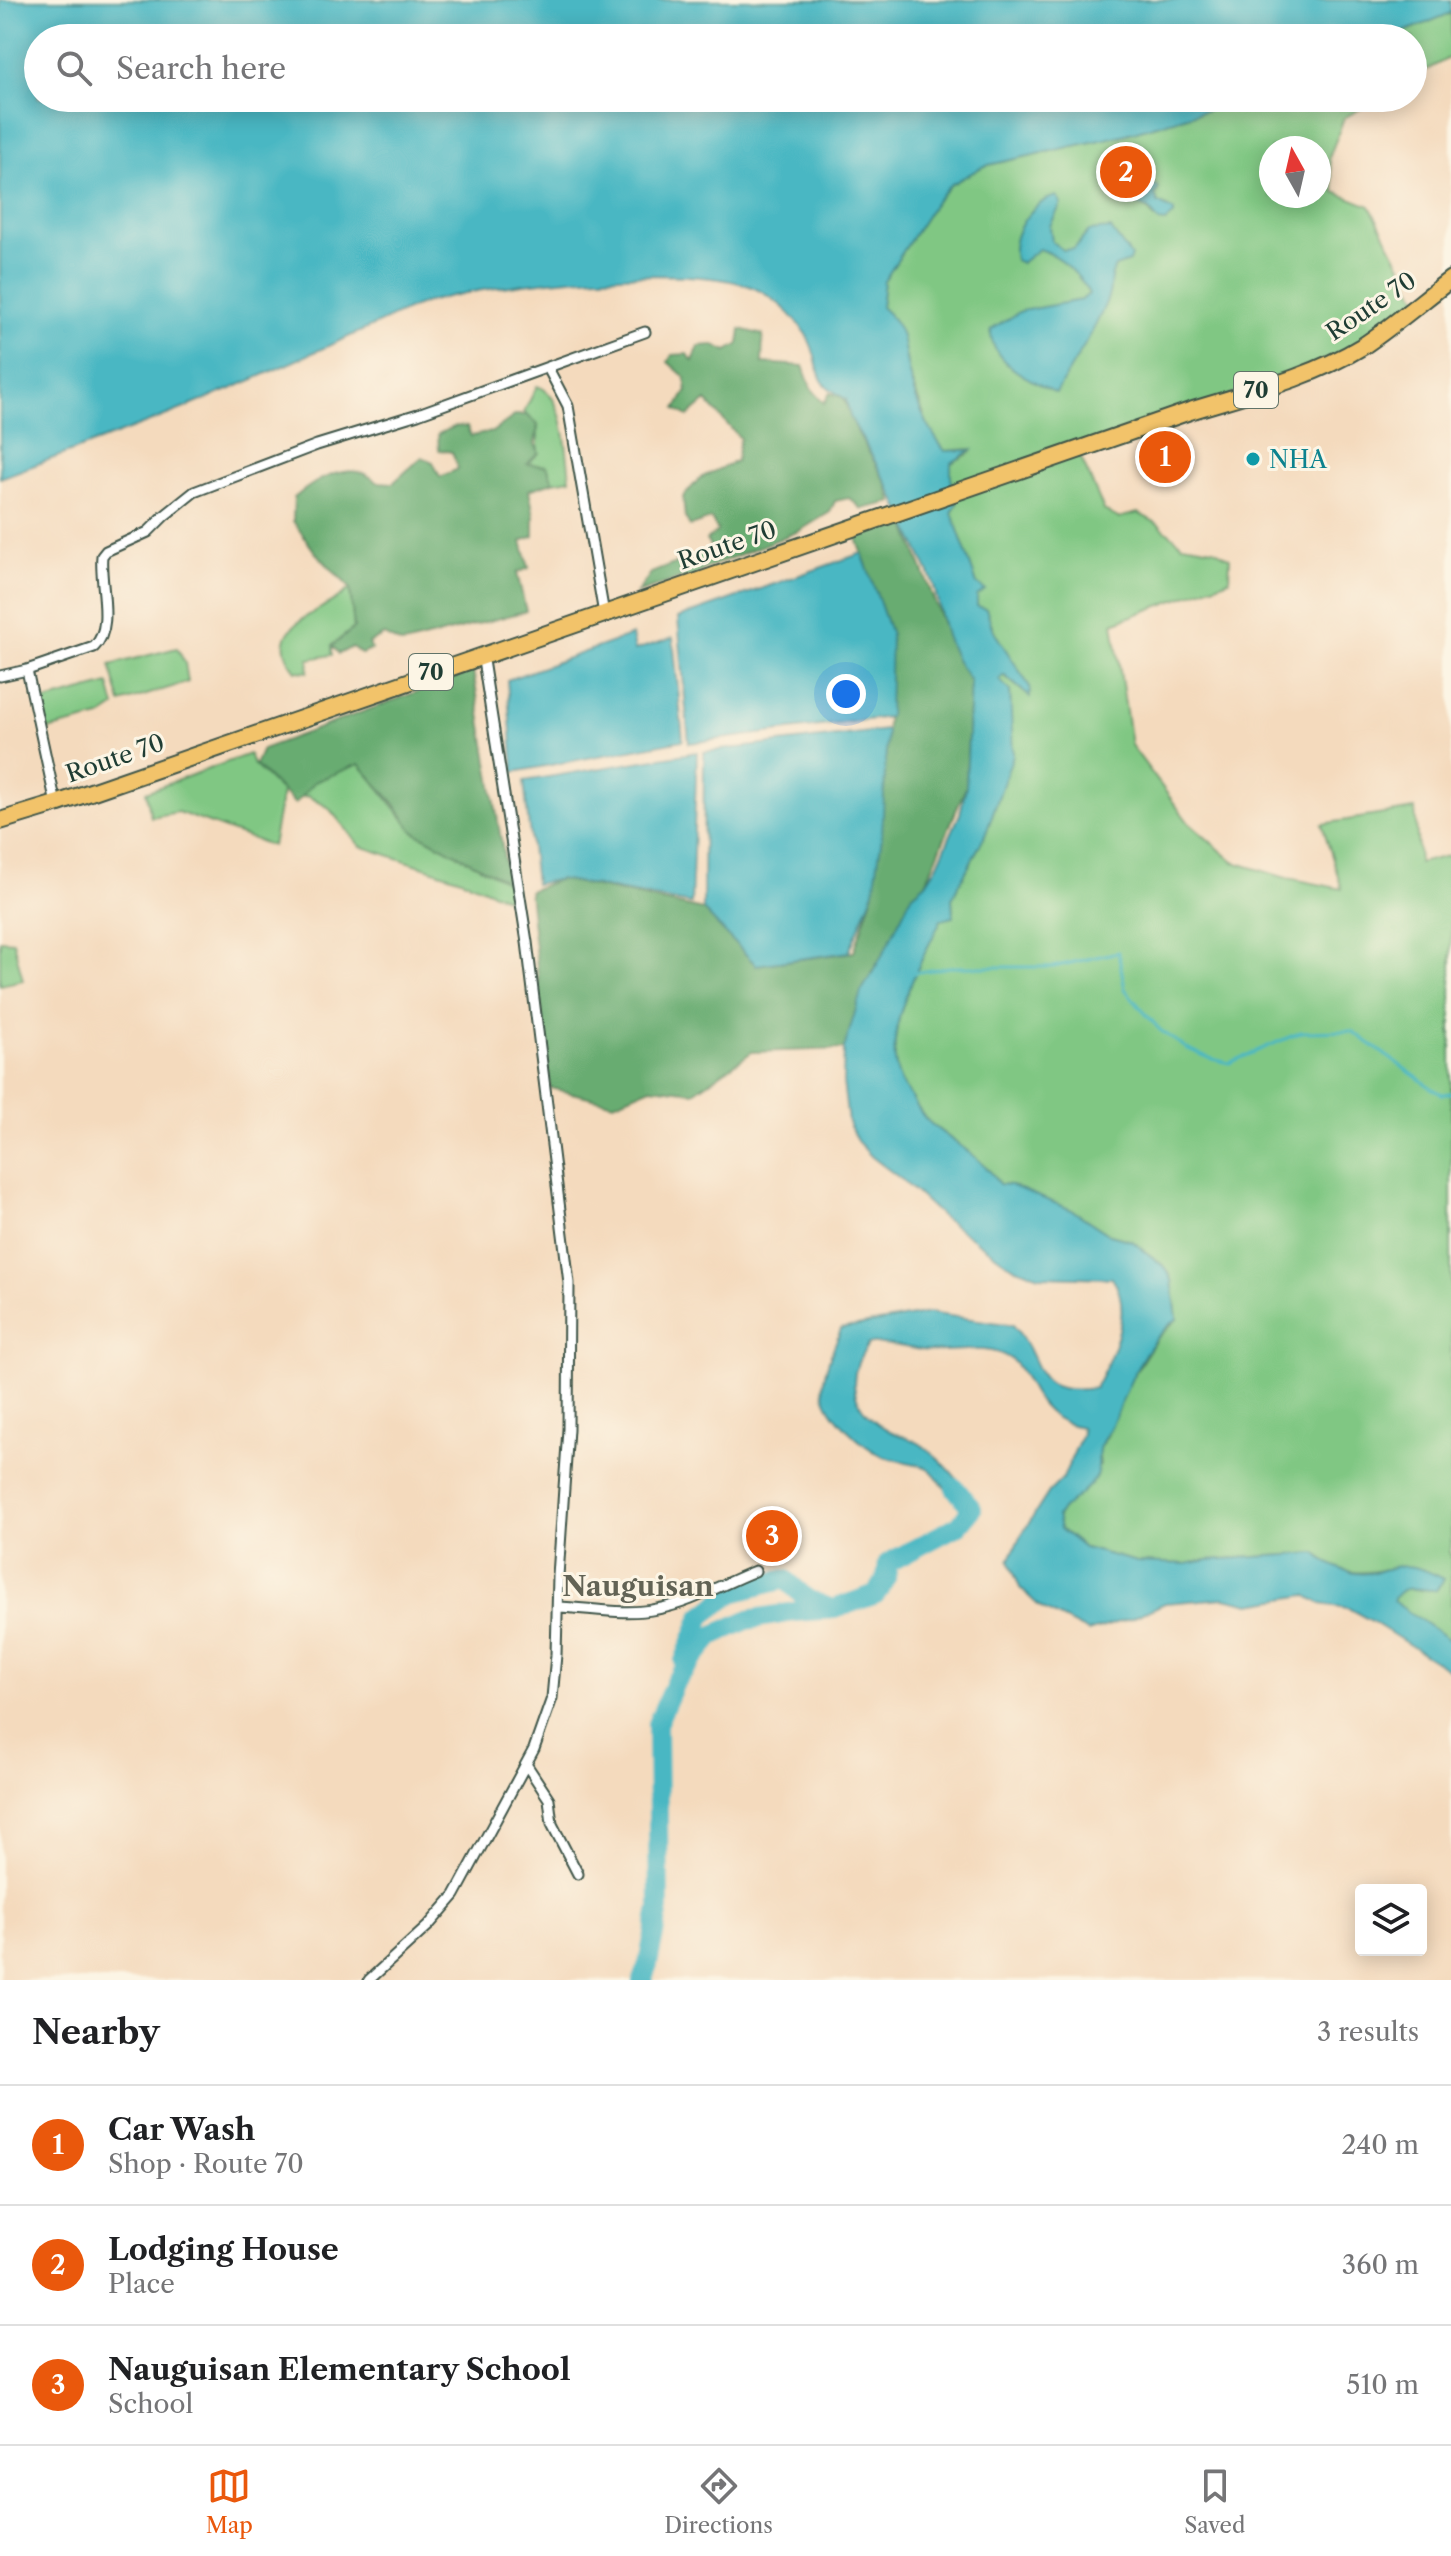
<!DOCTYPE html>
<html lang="en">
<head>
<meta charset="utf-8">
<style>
  :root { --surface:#fff; --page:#f6f6f6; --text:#202124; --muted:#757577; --line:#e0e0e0; --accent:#ea580c }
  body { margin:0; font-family:"Libre Caslon Text",serif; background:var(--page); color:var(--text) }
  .controls { position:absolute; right:24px; bottom:24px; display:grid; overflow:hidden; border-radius:8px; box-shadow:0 4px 20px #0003 }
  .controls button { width:72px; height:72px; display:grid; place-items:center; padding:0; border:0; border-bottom:2px solid var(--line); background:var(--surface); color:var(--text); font:40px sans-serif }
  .compass { position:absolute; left:1259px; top:136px; width:72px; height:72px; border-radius:50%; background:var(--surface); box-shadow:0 4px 20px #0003; rotate:352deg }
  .you { position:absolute; left:846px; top:694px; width:28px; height:28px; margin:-20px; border:6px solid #fff; border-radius:50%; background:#1a73e8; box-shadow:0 0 0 12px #1a73e833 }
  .badge { display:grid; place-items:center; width:52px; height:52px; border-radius:50%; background:var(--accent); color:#fff; font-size:26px; font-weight:700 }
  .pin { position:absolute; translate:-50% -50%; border:4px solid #fff; box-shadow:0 2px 8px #0006 }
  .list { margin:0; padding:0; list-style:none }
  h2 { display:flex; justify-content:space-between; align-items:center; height:104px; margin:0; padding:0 32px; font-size:34px }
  h2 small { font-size:26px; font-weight:400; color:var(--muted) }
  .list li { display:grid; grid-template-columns:52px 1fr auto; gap:24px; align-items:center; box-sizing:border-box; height:120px; padding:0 32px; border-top:2px solid var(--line) }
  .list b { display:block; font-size:30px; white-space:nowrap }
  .list p { margin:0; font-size:26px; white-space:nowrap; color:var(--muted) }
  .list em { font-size:26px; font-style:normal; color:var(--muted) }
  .icon { flex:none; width:44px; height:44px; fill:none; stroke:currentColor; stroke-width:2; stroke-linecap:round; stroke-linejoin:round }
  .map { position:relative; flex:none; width:1451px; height:1980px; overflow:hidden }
  .search { position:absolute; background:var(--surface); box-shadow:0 4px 20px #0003; left:24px; right:24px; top:24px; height:88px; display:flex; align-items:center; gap:20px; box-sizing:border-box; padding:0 28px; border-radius:44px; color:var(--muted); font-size:30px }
  .sheet { height:464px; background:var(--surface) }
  nav { display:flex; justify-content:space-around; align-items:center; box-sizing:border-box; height:112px; border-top:2px solid var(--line); background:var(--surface); font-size:22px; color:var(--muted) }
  nav a { display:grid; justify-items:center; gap:4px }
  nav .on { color:var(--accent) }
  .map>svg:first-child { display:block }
  .green { fill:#80c783; stroke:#50825c; stroke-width:2; fill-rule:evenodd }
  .forest { fill:#68ac71; stroke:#447452; stroke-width:2 }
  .water { fill:#49b7c3; stroke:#347a7c; stroke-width:2 }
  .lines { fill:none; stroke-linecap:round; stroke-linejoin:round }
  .stream { stroke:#49b7c3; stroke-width:3 }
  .river { stroke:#49b7c3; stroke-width:20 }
  .minor-casing { stroke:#3f5549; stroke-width:13 }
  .trunk-casing { stroke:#3f5549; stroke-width:20 }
  .minor { stroke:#fff; stroke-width:9 }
  .trunk { stroke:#f2c36a; stroke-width:16 }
  .culture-dot { fill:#0f9aa8; stroke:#fcf5e5; stroke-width:3 }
  .labels { text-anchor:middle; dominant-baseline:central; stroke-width:6; stroke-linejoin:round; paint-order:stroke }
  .shield { fill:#fcf5e5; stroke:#617469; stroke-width:2 }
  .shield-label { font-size:22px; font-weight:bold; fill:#1f3d34 }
  .street-label { font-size:24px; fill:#1f3d34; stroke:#fcf5e5 }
  .culture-label { font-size:24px; fill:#0d838f; stroke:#fcf5e5; text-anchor:start }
  .quarter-label { font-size:28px; font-weight:bold; fill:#626355; stroke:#fcf5e5 }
</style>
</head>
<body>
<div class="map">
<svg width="1451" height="1980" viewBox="0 0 1451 1980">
  <rect width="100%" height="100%" fill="#fcf5e5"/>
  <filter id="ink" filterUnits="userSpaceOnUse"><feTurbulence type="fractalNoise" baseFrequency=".0125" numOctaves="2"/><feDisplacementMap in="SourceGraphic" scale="16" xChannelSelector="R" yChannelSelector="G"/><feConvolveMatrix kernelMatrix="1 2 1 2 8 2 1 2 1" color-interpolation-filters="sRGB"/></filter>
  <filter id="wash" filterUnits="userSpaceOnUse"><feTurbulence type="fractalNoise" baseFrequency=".006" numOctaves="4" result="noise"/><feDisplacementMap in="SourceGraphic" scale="32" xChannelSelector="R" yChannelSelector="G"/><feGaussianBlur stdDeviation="1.8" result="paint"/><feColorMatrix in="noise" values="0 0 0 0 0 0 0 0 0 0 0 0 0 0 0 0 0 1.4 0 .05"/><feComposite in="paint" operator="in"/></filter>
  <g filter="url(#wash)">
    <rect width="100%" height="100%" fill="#f4dabd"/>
    <path class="green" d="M 1451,13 L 1451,57 L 1413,77 L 1413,38 L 1389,38 Z
      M 1248,98 L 1380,98 L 1344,118 L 1329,158 L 1335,192 L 1370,206 L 1420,302 L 1362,346 L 1078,451 L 1104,510 L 1118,518 L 1138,513 L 1157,523 L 1182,544 L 1214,549 L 1230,558 L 1229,580 L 1113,623 L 1131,745 L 1189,823 L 1234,862 L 1283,877 L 1342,889 L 1322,824 L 1415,809 L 1419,863 L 1451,855 L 1451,1548 L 1449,1552 L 1451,1555 L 1451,1641 L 1392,1601 C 1397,1587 1409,1587 1421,1590 L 1402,1566 C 1368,1573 1343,1580 1316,1553 L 1208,1560 L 1186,1564 L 1137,1562 L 1084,1548 L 1060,1529 L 1057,1516 L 1100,1465 L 1098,1449 L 1107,1436 L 1128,1384 L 1157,1338 L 1177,1319 L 1172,1280 L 1166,1268 L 1132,1241 L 1110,1235 L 1071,1210 L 1010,1185 L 999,1184 C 983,1157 953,1143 930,1123 C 922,1117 917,1107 912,1098 C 907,1091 901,1085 899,1077 C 881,1030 921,962 941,919 L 953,917 L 952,898 L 986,833 L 1000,789 L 1011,727 L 1010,691 L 999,680 L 1003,675 L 1029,696 C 1016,667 995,640 986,609 L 977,606 L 977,584 L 952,513 L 957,503 L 951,478 L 951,463 L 972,452 L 971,449 L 945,451 L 930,432 L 908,371 L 906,357 L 881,307 L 884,281 L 935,202 L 950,185 L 984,166 L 1123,135 ZM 1271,148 L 1319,148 L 1319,196 L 1271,196 ZM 1140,181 L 1144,181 L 1158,203 L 1167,207 L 1171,217 L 1165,222 L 1154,218 L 1145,207 L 1138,205 L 1128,191 Z
      M 537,386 C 565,393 567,454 570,479 L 553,482 L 547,466 L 526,464 L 538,451 L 538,426 L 524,412 Z
      M 350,588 L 354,628 L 332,645 L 332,655 L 309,659 L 308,672 L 296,671 C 257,624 327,613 350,588 Z
      M 177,648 L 185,663 L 188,682 L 121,703 L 110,665 Z
      M 109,684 L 115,707 L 100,717 L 43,731 L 42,702 Z
      M 249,754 L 253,764 L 282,792 L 272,846 L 178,812 L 151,817 L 146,792 Z
      M 359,763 L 408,824 L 432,841 L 508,882 L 508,899 L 461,879 L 360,846 L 328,807 L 308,796 L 301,797 L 314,782 Z
      M 0,940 L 13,941 L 23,980 L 0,985 Z"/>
    <path class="forest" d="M 741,329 L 763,335 L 762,363 L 803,366 L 811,388 L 824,403 L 830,393 L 843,397 L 858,433 L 887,484 L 893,502 L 862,509 L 849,498 L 835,501 L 830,512 L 799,531 L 704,569 L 695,577 L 682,578 L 637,593 L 651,573 L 712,549 L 706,540 L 718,531 L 711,519 L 690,526 L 685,517 L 683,497 L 700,478 L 736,461 L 740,438 L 706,401 L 688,416 L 676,409 L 687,391 L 685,377 L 668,362 L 672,355 L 687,354 L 693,361 L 699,346 L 714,345 L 727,351 L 739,344 Z
      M 516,415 L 527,415 L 538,425 L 535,444 L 539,453 L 527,464 L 547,466 L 553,482 L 529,490 L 534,516 L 534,536 L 522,541 L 529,568 L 517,573 L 526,611 L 408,643 L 401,644 L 384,635 L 369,643 L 371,650 L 361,654 L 352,647 L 339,654 L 332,646 L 354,628 L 350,588 L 315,552 L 293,521 L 294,498 C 316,479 352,458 377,482 L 393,483 L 422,457 L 433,462 L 440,477 L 458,469 L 452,452 L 439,450 L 438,434 L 456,426 L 467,427 L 471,436 L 492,432 Z
      M 903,517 L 953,651 L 970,681 L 966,787 L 926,883 L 871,974 L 844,1049 L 752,1052 L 694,1092 L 651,1087 L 614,1103 L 550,1088 L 529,891 L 560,879 L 703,910 L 756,965 L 854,952 L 874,891 L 884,789 L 891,635 L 857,538 Z
      M 473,671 L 508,882 L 413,831 L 394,803 L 359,764 L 314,782 L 295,804 L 255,765 L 262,749 Z"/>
    <path class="water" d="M 0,0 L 1451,0 L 1451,13 L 1389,38 L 38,38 L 38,98 L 1248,98 L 1123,135 L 984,166 L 950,185 L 935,202 L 884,281 L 881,307 C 907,330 901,339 908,369 C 914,398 927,428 945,451 L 972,450 L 951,463 L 951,478 L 957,503 L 952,513 L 977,584 L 985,590 L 977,596 L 977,606 L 986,609 L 993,630 L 1030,687 L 1030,697 L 1004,675 L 999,680 L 1010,691 L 1013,755 L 986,833 L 952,898 L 953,917 L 941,920 C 921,962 881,1030 899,1077 C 901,1085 907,1091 912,1098 C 917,1107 922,1117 930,1123 C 953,1143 983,1157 999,1184 L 1010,1185 L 1072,1210 L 1110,1235 L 1132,1241 L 1166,1268 L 1172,1280 L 1177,1319 C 1145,1340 1129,1384 1115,1418 C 1111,1428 1105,1436 1100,1446 C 1096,1455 1101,1466 1096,1476 C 1088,1492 1068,1501 1057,1516 L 1060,1529 L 1084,1548 L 1137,1562 L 1186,1564 L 1208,1560 L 1316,1553 C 1331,1568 1354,1577 1375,1572 C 1384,1570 1392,1566 1401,1566 C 1416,1565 1431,1572 1444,1579 L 1436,1590 C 1419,1590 1401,1582 1393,1601 L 1451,1641 L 1451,1671 L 1370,1620 L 1348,1608 L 1321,1604 L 1306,1595 L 1251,1604 L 1225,1598 L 1165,1603 L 1132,1618 L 1088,1632 L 1041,1608 L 1020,1588 L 1009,1561 L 1020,1537 L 1049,1492 L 1063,1478 L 1082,1434 L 1081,1427 C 1054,1423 1039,1406 1027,1382 C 1021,1372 1018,1364 1009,1358 C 987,1343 953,1353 929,1351 C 908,1349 889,1342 868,1344 C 844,1379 851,1410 890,1431 C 900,1436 915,1439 923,1446 C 943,1461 967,1485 972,1509 C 955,1510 942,1479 929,1469 C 916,1461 895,1462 882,1456 C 862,1446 829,1416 824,1394 C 820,1377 835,1345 841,1329 L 929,1313 L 1013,1325 C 1046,1364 1028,1397 1095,1388 C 1111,1358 1135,1310 1112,1278 L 1040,1276 L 1013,1267 L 942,1217 L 901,1179 L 872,1157 L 857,1141 L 848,1122 L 843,1082 L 844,1049 L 861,992 L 882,956 L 912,895 L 926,883 L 937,866 L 960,814 L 966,787 L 970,681 L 956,660 L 946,636 L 933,582 L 891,490 L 850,417 L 846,399 C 813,380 823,379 812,347 C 804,324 777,298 754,288 C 693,261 497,282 431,301 C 412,306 393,317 375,325 C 335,343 294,361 254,379 C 170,416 85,446 0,478 Z
      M 1146,179 L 1159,188 L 1155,195 L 1158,203 L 1174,211 L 1174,214 L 1165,222 L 1158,221 L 1149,209 L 1132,202 L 1134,197 L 1126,194 Z
      M 1057,196 L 1061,204 L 1050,226 L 1052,242 L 1063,250 L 1074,249 L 1089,231 L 1111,229 L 1131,256 L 1129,262 L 1115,267 C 1107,282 1113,284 1108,297 C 1096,330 1074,362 1056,393 C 1030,379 990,364 991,330 L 1021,311 L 1081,300 L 1089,294 C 1081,276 1058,254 1039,249 L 1021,263 L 1015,260 C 1009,234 1031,202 1057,196 Z
      M 862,553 L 891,635 L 889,717 L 689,743 L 678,618 Z
      M 632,635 L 635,650 L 673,638 L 683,740 L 514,772 L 507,680 Z
      M 887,730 L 882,836 L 874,891 L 849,952 L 756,965 L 703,910 L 704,752 Z
      M 697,752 L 691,904 L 560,879 L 535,884 L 524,781 Z"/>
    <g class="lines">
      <path class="stream" d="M 913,973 L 949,967 L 1053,967 L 1118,952 L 1125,989 L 1144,1012 L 1160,1030 L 1186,1048 L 1212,1059 L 1229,1063 L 1301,1032 L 1352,1031 L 1433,1089 L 1442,1094 L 1451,1093"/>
      <path class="river" d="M 684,1661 L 702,1616 L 732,1593 L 785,1579 L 807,1599 L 830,1608
        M 642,1980 L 648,1964 L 659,1909 L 657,1724 L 676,1680 L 712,1636 L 747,1620 L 794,1612 L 834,1609 L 876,1594 L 886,1578 L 888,1563 L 959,1525 L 972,1509 L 955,1488"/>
    </g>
  </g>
  <g filter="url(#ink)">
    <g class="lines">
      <g class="minor-casing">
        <path id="minor" d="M 548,368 L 568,406 L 604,614
          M 27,670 L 94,647 C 115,627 99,583 102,556 L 106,551 L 148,532 L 164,516 L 194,492 L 317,445 L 418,414 L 645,332
          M 0,676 L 27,670 L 56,804
          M 558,1607 C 590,1608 625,1616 657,1609 C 691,1603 722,1584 755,1571
          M 526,1764 L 549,1799 L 552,1824 L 578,1874
          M 369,1980 L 428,1926 L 455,1895 L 534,1749 L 552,1698 L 556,1655 L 558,1576 L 568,1429 L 569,1283 L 527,942 L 482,654"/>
      </g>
      <g class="trunk-casing">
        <path id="trunk" d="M 0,821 L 56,804 L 1190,411 C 1248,393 1311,378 1363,346 C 1393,326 1422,301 1451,279"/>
      </g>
      <use href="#minor" class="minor"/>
      <use href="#trunk" class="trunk"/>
    </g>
  </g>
  <circle class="culture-dot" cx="1253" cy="459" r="8"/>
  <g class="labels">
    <g class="shield">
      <rect x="1234" y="372" width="44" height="36" rx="6"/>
      <rect x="409" y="654" width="44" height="36" rx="6"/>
    </g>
    <g class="shield-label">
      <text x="1256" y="390">70</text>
      <text x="431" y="672">70</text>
    </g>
    <g class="street-label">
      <text transform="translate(1371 306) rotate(-34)">Route 70</text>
      <text transform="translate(727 545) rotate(-19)">Route 70</text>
      <text transform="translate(115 758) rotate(-19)">Route 70</text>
    </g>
    <g class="culture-label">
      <text x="1269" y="459">NHA</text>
    </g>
    <g class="quarter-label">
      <text x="638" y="1586">Nauguisan</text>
    </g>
  </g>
</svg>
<div class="controls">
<button><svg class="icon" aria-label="layers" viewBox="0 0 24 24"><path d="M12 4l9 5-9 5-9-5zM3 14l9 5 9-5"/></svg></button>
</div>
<svg class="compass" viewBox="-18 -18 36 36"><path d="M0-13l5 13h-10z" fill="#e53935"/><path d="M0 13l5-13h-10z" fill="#757577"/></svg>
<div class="you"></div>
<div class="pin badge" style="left:1165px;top:457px">1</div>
<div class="pin badge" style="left:1126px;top:172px">2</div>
<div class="pin badge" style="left:772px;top:1536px">3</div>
<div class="search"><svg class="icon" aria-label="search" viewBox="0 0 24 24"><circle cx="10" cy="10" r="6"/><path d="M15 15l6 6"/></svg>Search here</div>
</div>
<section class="sheet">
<h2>Nearby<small>3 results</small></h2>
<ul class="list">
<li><span class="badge">1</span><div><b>Car Wash</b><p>Shop · Route 70</p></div><em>240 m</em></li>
<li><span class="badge">2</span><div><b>Lodging House</b><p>Place</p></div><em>360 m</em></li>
<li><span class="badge">3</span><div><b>Nauguisan Elementary School</b><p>School</p></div><em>510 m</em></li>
</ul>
</section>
<nav>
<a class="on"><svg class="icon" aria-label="map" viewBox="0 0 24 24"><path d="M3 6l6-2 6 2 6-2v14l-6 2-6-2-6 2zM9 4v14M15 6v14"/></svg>Map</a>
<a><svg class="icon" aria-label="directions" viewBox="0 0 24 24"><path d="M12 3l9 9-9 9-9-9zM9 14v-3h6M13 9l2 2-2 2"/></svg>Directions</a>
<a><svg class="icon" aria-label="saved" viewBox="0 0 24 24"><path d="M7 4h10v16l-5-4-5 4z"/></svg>Saved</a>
</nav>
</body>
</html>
